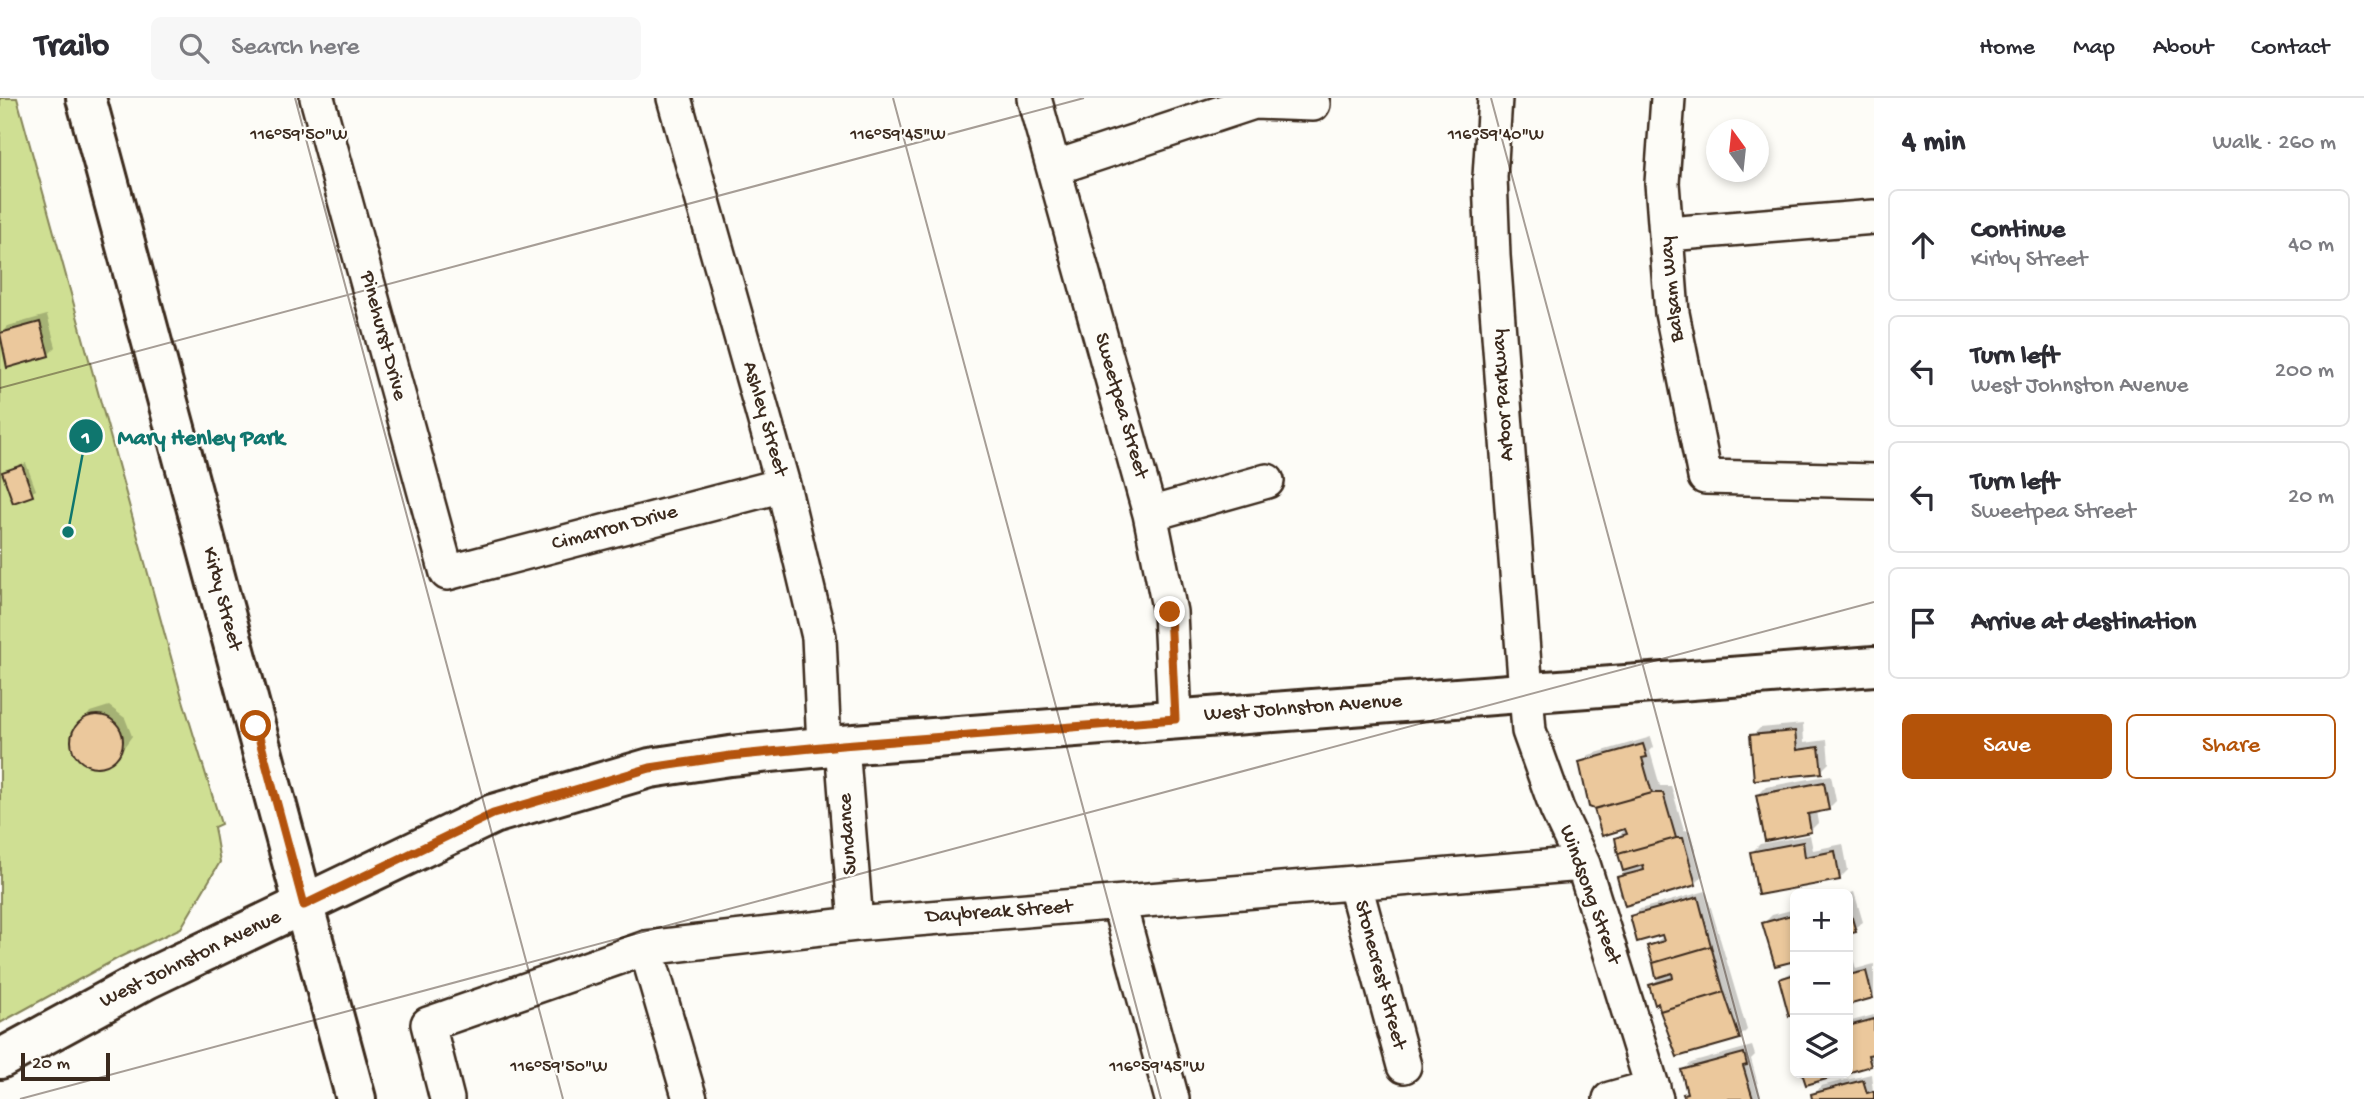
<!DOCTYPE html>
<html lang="en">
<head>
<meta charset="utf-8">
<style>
  :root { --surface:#fff; --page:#f7f7f7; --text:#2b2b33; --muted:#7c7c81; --line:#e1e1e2; --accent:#b45309 }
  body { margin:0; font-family:"Gochi Hand",sans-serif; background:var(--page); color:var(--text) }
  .controls { position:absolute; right:21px; bottom:21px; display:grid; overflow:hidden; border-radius:10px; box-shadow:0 4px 10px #0003 }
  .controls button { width:63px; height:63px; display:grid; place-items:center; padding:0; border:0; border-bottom:2px solid var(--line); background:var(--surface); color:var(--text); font:35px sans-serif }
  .compass { position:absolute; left:1706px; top:21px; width:63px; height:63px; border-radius:50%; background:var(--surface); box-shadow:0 4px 10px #0003; rotate:345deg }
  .scale { position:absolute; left:21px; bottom:18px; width:89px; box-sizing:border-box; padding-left:7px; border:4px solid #3b2a1e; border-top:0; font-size:19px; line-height:24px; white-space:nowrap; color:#3b2a1e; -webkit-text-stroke:5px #fdfcf7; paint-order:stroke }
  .stop { position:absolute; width:21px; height:21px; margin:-16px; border:5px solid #b45309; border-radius:50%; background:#fff }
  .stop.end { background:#b45309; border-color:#fff; box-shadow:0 2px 7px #0008 }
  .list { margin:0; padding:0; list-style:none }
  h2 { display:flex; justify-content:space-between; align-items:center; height:91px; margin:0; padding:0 28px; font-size:30px }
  h2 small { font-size:23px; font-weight:400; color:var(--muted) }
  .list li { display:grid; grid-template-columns:46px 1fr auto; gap:21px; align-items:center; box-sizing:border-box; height:112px; margin:0 14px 14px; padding:0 14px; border:2px solid var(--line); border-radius:10px }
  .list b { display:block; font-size:26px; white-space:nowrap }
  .list p { margin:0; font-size:23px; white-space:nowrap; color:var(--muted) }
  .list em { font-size:23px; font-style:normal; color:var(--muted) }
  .actions { display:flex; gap:14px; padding:21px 28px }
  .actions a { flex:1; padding:16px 0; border:2px solid var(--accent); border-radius:10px; text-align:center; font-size:24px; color:var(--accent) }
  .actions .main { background:var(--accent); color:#fff }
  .icon { flex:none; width:38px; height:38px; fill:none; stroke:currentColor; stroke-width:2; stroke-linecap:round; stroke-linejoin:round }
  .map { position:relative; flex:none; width:1874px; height:1001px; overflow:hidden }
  header { display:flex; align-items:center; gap:42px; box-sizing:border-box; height:98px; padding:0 35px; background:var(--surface); border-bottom:2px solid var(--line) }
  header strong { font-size:33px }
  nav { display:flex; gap:38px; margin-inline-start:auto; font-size:24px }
  .search { width:490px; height:63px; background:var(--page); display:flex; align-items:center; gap:18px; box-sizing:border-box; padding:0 24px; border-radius:10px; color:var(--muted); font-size:26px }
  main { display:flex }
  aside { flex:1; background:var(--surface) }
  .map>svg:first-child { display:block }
  .green { fill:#cfdf93; stroke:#858458; stroke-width:2 }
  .shadow { fill:#0003 }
  .building { fill:#ebc89c; stroke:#3b2a1e; stroke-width:2 }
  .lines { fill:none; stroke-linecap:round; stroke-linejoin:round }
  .street-casing { stroke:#3b2a1e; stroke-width:38 }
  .secondary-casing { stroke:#3b2a1e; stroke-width:44 }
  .street { stroke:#fdfcf7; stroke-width:33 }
  .secondary { stroke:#fdfcf7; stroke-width:38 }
  .route { stroke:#b45309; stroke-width:9 }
  .ticks { fill:none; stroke:#3b2a1e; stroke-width:2; stroke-opacity:0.45 }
  .labels { text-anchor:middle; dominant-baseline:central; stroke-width:5; stroke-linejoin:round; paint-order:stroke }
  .street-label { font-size:21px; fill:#3b2a1e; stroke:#fdfcf7 }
  .ticks-label { font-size:18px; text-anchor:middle; fill:#3b2a1e; stroke:#fdfcf7; stroke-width:5; stroke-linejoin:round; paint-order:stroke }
  .leader { fill:none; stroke:#0f766e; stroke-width:2.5 }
  .callout-dot { fill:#0f766e; stroke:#fdfcf7; stroke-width:2.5 }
  .mark-label { font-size:21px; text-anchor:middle; font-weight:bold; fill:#fff }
  .callout-label { font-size:23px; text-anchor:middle; font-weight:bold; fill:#0f766e; stroke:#fdfcf7; stroke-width:5; stroke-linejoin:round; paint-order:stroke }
</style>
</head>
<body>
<header>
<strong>Trailo</strong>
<div class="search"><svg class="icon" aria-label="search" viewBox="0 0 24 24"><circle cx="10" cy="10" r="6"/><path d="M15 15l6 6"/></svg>Search here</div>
<nav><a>Home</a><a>Map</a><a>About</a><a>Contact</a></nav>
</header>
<main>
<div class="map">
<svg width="1874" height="1001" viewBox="0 0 1874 1001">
  <rect width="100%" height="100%" fill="#fdfcf7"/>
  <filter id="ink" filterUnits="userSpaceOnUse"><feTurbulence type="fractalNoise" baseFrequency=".0143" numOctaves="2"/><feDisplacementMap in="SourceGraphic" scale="14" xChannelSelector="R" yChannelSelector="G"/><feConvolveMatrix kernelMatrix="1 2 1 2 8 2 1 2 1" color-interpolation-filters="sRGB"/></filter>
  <g filter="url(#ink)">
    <path class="green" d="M 0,0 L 17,0 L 182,599 L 221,726 L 214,729 L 220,764 L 181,830 L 120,859 L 0,925 Z"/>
    <path class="shadow" d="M 47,217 L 56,249 L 48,257 L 8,267 L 0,236 L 8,228 Z
      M 26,365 L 36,392 L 14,403 L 4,375 Z
      M 109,608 L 125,620 L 132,638 L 114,663 L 94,669 L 78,660 L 71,640 L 90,614 Z
      M 1803,626 L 1804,645 L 1827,642 L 1829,665 L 1821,673 L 1752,638 L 1760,630 Z
      M 1651,639 L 1654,649 L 1650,653 L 1660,688 L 1671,688 L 1684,732 L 1690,733 L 1703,778 L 1695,786 L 1619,780 L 1625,773 L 1617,740 L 1628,728 L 1581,665 L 1589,657 Z
      M 1831,677 L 1836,703 L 1828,711 L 1816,713 L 1818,725 L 1810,733 L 1758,697 L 1766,689 Z
      M 1810,737 L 1813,752 L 1843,746 L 1848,772 L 1840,780 L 1752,754 L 1760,746 Z
      M 1706,793 L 1747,932 L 1739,940 L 1678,957 L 1651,888 L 1663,876 L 1649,849 L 1664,838 L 1632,819 L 1640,811 Z
      M 1854,794 L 1863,824 L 1848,834 L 1848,796 Z
      M 1795,811 L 1795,861 L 1776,866 L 1764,825 L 1772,817 Z
      M 1848,853 L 1851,853 L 1856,871 L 1874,866 L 1874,897 L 1848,906 Z
      M 1795,872 L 1795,915 L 1790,916 L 1781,881 Z
      M 1874,917 L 1874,963 L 1848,973 L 1848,924 Z
      M 1752,948 L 1755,957 L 1751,961 L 1762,1001 L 1688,1001 L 1683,973 L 1691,965 Z
      M 1871,976 L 1874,1001 L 1814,1001 L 1813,996 L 1821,988 Z"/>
    <path class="building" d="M 40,224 L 49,258 L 7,270 L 0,235 Z
      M 22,367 L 33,398 L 13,405 L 2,374 Z
      M71 643a26 26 0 1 1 52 0a26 26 0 1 1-52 0Z
      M 1795,633 L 1797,652 L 1819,649 L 1822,675 L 1754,682 L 1750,637 Z
      M 1643,646 L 1647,659 L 1642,660 L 1652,695 L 1594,711 L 1589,709 L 1579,664 Z
      M 1824,684 L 1829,712 L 1808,716 L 1811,734 L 1765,743 L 1756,697 Z
      M 1652,695 L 1663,695 L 1676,740 L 1618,756 L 1615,740 L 1627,736 L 1625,731 L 1602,738 L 1594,711 Z
      M 1676,740 L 1683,740 L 1696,787 L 1625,808 L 1617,779 L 1644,772 L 1643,767 L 1623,773 L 1618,756 Z
      M 1803,744 L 1805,759 L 1835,753 L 1840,782 L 1758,797 L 1750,754 Z
      M 1698,799 L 1711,848 L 1653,865 L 1647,848 L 1664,843 L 1662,837 L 1637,844 L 1630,818 Z
      M 1848,806 L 1856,834 L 1848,836 Z
      M 1795,816 L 1795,863 L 1775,868 L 1762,825 Z
      M 1711,848 L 1724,894 L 1660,913 L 1658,905 L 1655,907 L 1649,887 L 1673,880 L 1672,875 L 1656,880 L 1653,865 Z
      M 1866,873 L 1873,900 L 1848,907 L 1848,877 Z
      M 1795,876 L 1795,917 L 1789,918 L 1779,881 Z
      M 1724,894 L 1740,941 L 1677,959 L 1660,913 Z
      M 1874,921 L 1874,956 L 1868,957 L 1871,968 L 1806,987 L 1802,975 L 1848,975 L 1848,928 Z
      M 1744,955 L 1747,967 L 1743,968 L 1753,1001 L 1685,1001 L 1683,996 L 1687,995 L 1681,972 Z
      M 1863,982 L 1867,995 L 1874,993 L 1874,1001 L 1812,1001 L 1811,996 Z"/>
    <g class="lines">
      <g class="street-casing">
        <path id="street" d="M 317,0 L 447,475 L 783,387
          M 674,0 L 783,387 L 819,539 L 824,648
          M 1034,0 L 1150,416 L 1170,514 L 1175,621
          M 1495,0 L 1490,79 L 1493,158 L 1529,633 L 1557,711 L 1583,766 L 1656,1001
          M 1668,0 L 1662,85 L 1672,215 L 1705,379 L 1874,383
          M 1054,70 L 1254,4 L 1313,6
          M 1668,136 L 1874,119
          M 1150,416 L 1267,383
          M 842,647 L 856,826
          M 1355,787 L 1404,968
          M 1119,806 L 1172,1001
          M 646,850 L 690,1001
          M 447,1001 L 428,926 L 646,850 L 856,826 L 1583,766
          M 1610,1001 L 1653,989"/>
      </g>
      <g class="secondary-casing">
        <path id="secondary" d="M 86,0 L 356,1001
          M 0,961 L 147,881 L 493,716 L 650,670 L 730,658 L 842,647 L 1874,568"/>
      </g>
      <use href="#street" class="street"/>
      <use href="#secondary" class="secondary"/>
    </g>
  </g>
  <g class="lines" filter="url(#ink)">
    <path class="route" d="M 256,628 L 304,807 L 493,716 L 650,670 L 730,658 L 842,647 L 1175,621 L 1170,514"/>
  </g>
  <path class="ticks" d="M 295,0 L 563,1001M 893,0 L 1161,1001M 1491,0 L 1759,1001M 0,290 L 1084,0M 20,1001 L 1874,504"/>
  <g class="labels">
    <g class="street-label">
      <text transform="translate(1673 191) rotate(-96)">Balsam Way</text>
      <text transform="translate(382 238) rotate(75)">Pinehurst Drive</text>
      <text transform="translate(1504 297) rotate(-94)">Arbor Parkway</text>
      <text transform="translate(1120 308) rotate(74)">Sweetpea Street</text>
      <text transform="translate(764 321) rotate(74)">Ashley Street</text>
      <text transform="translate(615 431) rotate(-15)">Cimarron Drive</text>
      <text transform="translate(221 501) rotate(75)">Kirby Street</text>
      <text transform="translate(1303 611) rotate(-4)">West Johnston Avenue</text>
      <text transform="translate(849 736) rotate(-94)">Sundance</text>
      <text transform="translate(1589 797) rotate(70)">Windsong Street</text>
      <text transform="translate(999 815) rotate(-4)">Daybreak Street</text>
      <text transform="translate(191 862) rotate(-26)">West Johnston Avenue</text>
      <text transform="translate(1379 877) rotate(75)">Stonecrest Street</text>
    </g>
  </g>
  <g class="ticks-label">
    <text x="299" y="41">116°59'50"W</text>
    <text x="898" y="41">116°59'45"W</text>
    <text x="1496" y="41">116°59'40"W</text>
    <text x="559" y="973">116°59'50"W</text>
    <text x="1157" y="973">116°59'45"W</text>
  </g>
  <path class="leader" d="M68 434L86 338"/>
  <g class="callout-dot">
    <circle cx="68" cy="434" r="7"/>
    <circle cx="86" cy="338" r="18"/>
  </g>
  <g class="mark-label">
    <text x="86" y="345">1</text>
  </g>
  <g class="callout-label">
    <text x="201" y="346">Mary Henley Park</text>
  </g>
</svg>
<div class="controls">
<button>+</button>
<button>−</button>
<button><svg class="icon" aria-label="layers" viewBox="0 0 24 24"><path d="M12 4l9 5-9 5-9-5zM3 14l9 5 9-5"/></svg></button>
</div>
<svg class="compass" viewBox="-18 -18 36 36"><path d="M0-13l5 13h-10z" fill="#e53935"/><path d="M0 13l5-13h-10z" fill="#7c7c81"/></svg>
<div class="scale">20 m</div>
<div class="stop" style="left:256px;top:628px"></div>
<div class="stop end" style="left:1170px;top:514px"></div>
</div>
<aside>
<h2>4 min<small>Walk · 260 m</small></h2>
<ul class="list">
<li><svg class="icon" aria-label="ahead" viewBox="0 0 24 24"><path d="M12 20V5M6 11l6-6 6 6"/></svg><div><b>Continue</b><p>Kirby Street</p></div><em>40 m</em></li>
<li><svg class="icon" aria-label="left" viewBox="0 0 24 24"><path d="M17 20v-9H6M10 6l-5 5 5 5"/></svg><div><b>Turn left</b><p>West Johnston Avenue</p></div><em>200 m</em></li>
<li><svg class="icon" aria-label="left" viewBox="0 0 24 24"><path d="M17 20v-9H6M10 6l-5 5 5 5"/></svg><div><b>Turn left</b><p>Sweetpea Street</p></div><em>20 m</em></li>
<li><svg class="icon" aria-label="arrive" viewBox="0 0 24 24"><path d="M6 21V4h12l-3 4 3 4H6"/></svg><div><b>Arrive at destination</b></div></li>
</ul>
<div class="actions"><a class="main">Save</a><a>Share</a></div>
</aside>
</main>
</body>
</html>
